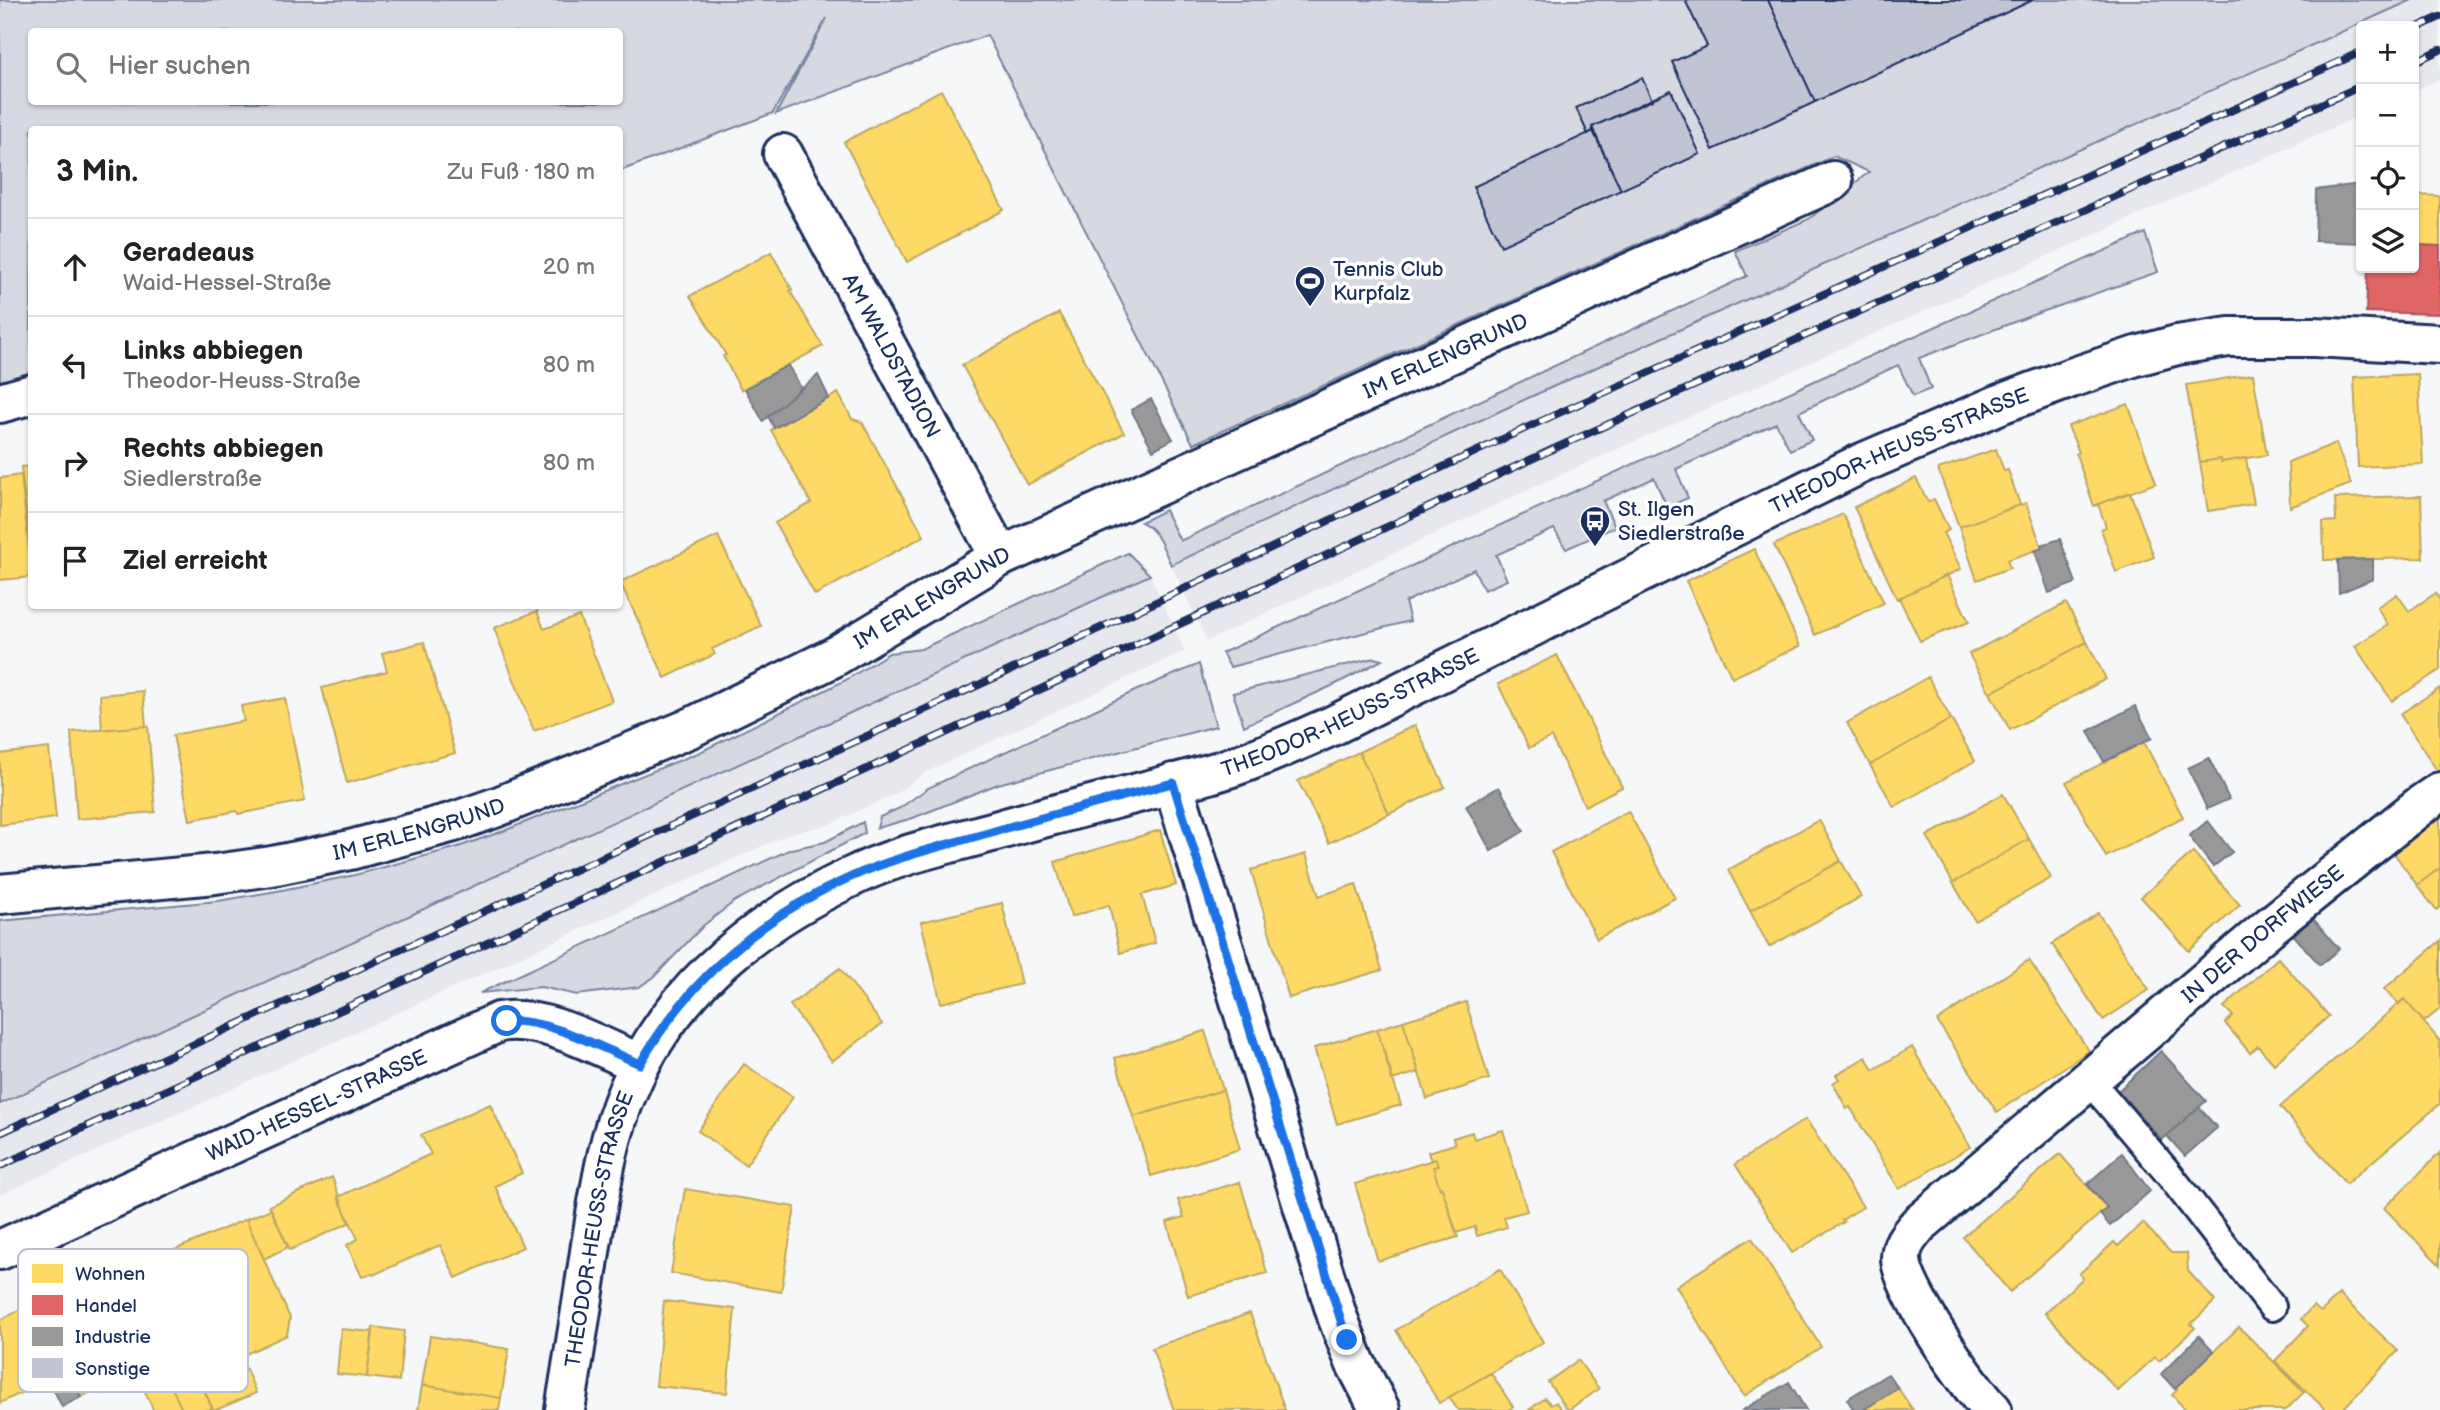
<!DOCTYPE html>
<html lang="de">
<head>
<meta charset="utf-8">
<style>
  :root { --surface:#fff; --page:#f6f6f6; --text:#222; --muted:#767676; --line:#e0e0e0 }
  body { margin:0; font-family:"Balsamiq Sans",sans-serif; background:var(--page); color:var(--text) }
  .controls { position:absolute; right:21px; top:21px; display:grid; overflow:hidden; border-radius:7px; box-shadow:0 2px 5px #0004 }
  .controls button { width:63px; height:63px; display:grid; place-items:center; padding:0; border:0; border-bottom:2px solid var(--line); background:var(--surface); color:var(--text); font:35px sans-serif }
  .stop { position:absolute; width:21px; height:21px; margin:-16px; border:5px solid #1a73e8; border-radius:50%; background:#fff }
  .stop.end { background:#1a73e8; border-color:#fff; box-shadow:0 2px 7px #0008 }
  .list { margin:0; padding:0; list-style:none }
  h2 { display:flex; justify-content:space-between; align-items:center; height:91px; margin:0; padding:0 28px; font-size:30px }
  h2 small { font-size:23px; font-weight:400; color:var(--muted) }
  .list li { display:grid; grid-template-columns:46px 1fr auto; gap:21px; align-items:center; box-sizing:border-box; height:98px; padding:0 28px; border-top:2px solid var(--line) }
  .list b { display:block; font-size:26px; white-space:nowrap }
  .list p { margin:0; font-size:23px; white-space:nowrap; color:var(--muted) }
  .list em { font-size:23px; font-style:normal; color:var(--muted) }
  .icon { flex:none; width:38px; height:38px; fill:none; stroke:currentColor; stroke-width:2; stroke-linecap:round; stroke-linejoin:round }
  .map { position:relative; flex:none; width:2440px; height:1410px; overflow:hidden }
  .search { position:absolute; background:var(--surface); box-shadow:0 2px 5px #0004; left:28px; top:28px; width:595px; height:77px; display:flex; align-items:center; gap:18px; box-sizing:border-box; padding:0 24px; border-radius:7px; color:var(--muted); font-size:26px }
  .panel { position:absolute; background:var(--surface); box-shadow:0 2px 5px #0004; left:28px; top:126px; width:595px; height:483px; border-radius:7px }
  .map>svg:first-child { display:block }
  .built { fill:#e6e8ee }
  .green { fill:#d6d9e2; stroke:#7884a0; stroke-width:2; fill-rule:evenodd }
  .homes { fill:#ffd966; stroke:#bba664; stroke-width:2 }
  .shops { fill:#e06666; stroke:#a55664; stroke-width:2 }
  .industry { fill:#999; stroke:#737987; stroke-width:2 }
  .building { fill:#c0c4d3; stroke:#1b2f5e; stroke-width:2 }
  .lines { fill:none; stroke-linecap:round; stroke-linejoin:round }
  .lane-casing { stroke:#1b2f5e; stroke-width:32 }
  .street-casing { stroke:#1b2f5e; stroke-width:44 }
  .secondary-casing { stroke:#1b2f5e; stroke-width:44 }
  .lane { stroke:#fff; stroke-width:26 }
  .street { stroke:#fff; stroke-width:38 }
  .secondary { stroke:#fff; stroke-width:38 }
  .rail-casing { stroke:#1b2f5e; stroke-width:8 }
  .rail { stroke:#fff; stroke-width:5; stroke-dasharray:16; stroke-linecap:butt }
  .route { stroke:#1a73e8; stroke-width:9 }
  .labels { text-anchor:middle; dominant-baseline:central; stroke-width:7; stroke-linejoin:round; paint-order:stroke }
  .poi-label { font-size:21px; fill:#1b2f5e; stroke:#fff; text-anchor:start }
  .street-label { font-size:21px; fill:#1b2f5e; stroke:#fff }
  .key { fill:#fff; stroke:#bbc1cf; stroke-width:2 }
  .key-label { font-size:19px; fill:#1b2f5e }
</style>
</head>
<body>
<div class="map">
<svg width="2440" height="1410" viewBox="0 0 2440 1410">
  <rect width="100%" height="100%" fill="#f6f7f9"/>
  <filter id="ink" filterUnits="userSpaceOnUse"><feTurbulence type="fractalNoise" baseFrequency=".0143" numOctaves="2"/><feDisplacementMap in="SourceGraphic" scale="14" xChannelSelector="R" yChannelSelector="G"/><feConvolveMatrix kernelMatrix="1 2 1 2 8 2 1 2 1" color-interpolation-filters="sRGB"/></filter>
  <g filter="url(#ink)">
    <path class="built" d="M 2412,0 L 2440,0 L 2440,79 L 2414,91 L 2414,26 L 2361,26 L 2361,115 L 1562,474 L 1207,641 L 1171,565 L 1528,398 Z
      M 1150,575 L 1185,651 L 928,771 L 897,793 L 828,825 L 791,833 L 0,1195 L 0,1104 Z"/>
    <path class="green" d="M 0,0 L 2412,0 L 1528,398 L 1171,565 C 1163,549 1158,529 1141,522 L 1165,510 L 1180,541 L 1747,276 L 1735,251 L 1809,219 L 1869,172 L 1834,156 L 1193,444 L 987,35 L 776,114 L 827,18 L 773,113 L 620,171 L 620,130 L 32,130 L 31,375 L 0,384 ZM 32,32 L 620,32 L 620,102 L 32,102 Z
      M 2145,233 L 2158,272 L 2030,316 L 1919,358 L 1931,389 L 1913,396 L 1898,365 L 1799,412 L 1812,440 L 1790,450 L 1776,423 L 1676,469 L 1688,498 L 1667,507 L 1654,478 L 1603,501 L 1615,527 L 1566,549 L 1554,529 L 1496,555 L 1507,580 L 1484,590 L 1474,569 L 1405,602 L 1410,621 L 1230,667 L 1222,653 L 1823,377 Z
      M 1128,553 L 1150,575 L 0,1104 L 0,921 L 218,901 L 277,891 L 355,875 L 458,847 L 506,830 L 698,753 L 846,680 L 889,653 L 921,649 Z
      M 1374,658 L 1382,660 L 1336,684 L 1244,726 L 1233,693 Z
      M 1199,664 L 1216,726 L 998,784 L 913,818 L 877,828 L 880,817 L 900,808 L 928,788 L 1135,691 Z
      M 863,822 L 865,833 L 735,901 L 704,925 L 654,977 L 639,987 L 577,995 L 541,987 L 480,993 L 791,849 L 825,842 Z"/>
    <path class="homes" d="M 941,90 L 1004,210 L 907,262 L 844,142 Z
      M 2414,195 L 2440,196 L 2440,246 L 2414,245 Z
      M 771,252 L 792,290 L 790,291 L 823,346 L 741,390 L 723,356 L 726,355 L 690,296 Z
      M 1059,313 L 1124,433 L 1027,485 L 962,365 Z
      M 2253,374 L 2267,455 L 2221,462 L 2221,459 L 2200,462 L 2186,385 Z
      M 2418,374 L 2423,464 L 2358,467 L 2354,377 Z
      M 838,393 L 852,419 L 862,422 L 924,536 L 815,595 L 775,523 L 811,503 L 771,430 Z
      M 2128,404 L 2156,483 L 2094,506 L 2076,454 L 2079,452 L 2068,426 Z
      M 2336,443 L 2351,484 L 2290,507 L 2288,462 Z
      M 1996,449 L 2004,471 L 2008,470 L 2020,505 L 1959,527 L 1938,469 Z
      M 2246,458 L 2254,504 L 2208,511 L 2200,462 L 2221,459 L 2221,462 Z
      M 32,466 L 32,562 L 21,467 Z
      M 21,475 L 32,577 L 0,580 L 0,478 Z
      M 1916,478 L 1928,502 L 1934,499 L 1949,530 L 1943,533 L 1961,569 L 1897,599 L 1854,507 Z
      M 2130,492 L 2154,557 L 2116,572 L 2101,529 L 2106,527 L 2098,504 Z
      M 2421,496 L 2423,558 L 2324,560 L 2323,522 L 2336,521 L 2335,498 Z
      M 2026,503 L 2042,548 L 2007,560 L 2010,568 L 1977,580 L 1959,527 Z
      M 1843,514 L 1884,603 L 1815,635 L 1774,545 Z
      M 718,536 L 761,626 L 712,649 L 715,654 L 665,678 L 620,582 Z
      M 1754,549 L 1800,646 L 1732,678 L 1686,581 Z
      M 1947,575 L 1969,622 L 1920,641 L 1899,598 Z
      M 2436,593 L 2440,600 L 2440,670 L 2392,701 L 2355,646 L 2388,625 L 2377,607 L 2397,594 L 2409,611 Z
      M 2066,603 L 2087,642 L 1990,693 L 1969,654 Z
      M 537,611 L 544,629 L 579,616 L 612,701 L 534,731 L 494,628 Z
      M 424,642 L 455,753 L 347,783 L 322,688 L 387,671 L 382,653 Z
      M 2087,642 L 2106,679 L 2010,730 L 1990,693 Z
      M 1557,655 L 1622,787 L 1585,806 L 1551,737 L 1529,748 L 1498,684 Z
      M 1928,677 L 1951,719 L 1870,765 L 1847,723 Z
      M 2440,688 L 2440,775 L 2400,714 Z
      M 143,691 L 146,726 L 102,730 L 100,695 Z
      M 285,698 L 305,801 L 238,814 L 237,811 L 190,820 L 173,735 L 244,721 L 241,706 Z
      M 1951,719 L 1975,761 L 1894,807 L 1870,765 Z
      M 1415,725 L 1445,787 L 1389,814 L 1359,752 Z
      M 148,726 L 155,812 L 77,819 L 71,732 Z
      M 2144,742 L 2183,817 L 2106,857 L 2066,782 Z
      M 49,748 L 56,818 L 0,825 L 0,754 Z
      M 1359,752 L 1389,814 L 1329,843 L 1298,781 Z
      M 2003,794 L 2029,839 L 1953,883 L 1927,836 Z
      M 1628,811 L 1675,898 L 1597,939 L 1551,852 Z
      M 2440,812 L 2440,868 L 2417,885 L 2391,849 Z
      M 1819,820 L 1841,861 L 1750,911 L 1728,870 Z
      M 1160,830 L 1176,885 L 1142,895 L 1155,943 L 1120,953 L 1109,905 L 1071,917 L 1055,862 Z
      M 2029,839 L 2051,878 L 1975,921 L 1953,883 Z
      M 2193,852 L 2240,905 L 2189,951 L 2141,897 Z
      M 1306,854 L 1319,896 L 1356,884 L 1382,970 L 1289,998 L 1251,870 Z
      M 1841,861 L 1861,897 L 1769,947 L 1750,911 Z
      M 2440,868 L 2440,907 L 2436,910 L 2417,885 Z
      M 1002,903 L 1021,984 L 941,1003 L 921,922 Z
      M 2098,913 L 2149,990 L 2103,1020 L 2052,944 Z
      M 2440,941 L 2440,1009 L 2424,1022 L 2404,999 L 2399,1004 L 2384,989 Z
      M 2278,958 L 2329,1016 L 2274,1064 L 2258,1046 L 2250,1053 L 2225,1023 L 2233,1016 L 2224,1007 Z
      M 2029,960 L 2089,1051 L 1997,1112 L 1937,1021 Z
      M 840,968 L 882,1024 L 832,1061 L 790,1005 Z
      M 2404,999 L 2440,1041 L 2440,1104 L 2346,1184 L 2280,1107 Z
      M 1466,1002 L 1489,1079 L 1427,1099 L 1403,1021 Z
      M 1403,1021 L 1419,1072 L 1392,1080 L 1377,1029 Z
      M 1377,1029 L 1401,1105 L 1337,1124 L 1314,1048 Z
      M 1205,1031 L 1223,1090 L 1133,1117 L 1115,1058 Z
      M 1912,1047 L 1970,1147 L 1899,1189 L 1850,1107 L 1847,1109 L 1833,1083 L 1839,1079 L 1836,1075 L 1866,1057 L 1873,1070 Z
      M 744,1064 L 793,1097 L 746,1165 L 698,1131 Z
      M 1223,1090 L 1240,1149 L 1151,1176 L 1133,1117 Z
      M 490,1104 L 522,1173 L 495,1186 L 523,1247 L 456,1278 L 440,1245 L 373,1275 L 372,1273 L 362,1277 L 347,1245 L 358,1239 L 338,1197 L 431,1154 L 421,1135 Z
      M 1806,1119 L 1863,1207 L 1842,1220 L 1844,1222 L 1792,1253 L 1735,1164 Z
      M 1503,1130 L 1527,1211 L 1504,1217 L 1507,1227 L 1477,1236 L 1475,1227 L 1456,1233 L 1442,1188 L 1440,1189 L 1433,1167 L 1438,1166 L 1436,1159 L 1431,1161 L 1428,1152 L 1455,1144 L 1453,1138 L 1472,1132 L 1474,1139 Z
      M 2440,1153 L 2440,1265 L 2384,1208 Z
      M 2060,1154 L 2107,1208 L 2010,1292 L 1963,1237 Z
      M 1436,1159 L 1438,1166 L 1433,1167 L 1440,1189 L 1442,1188 L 1458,1237 L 1378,1261 L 1355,1184 Z
      M 332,1177 L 349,1223 L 290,1250 L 269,1206 Z
      M 1240,1182 L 1267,1273 L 1188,1296 L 1167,1222 L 1184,1217 L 1178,1200 Z
      M 685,1189 L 795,1207 L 781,1292 L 671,1273 Z
      M 271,1209 L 288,1247 L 264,1259 L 246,1219 Z
      M 246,1219 L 290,1318 L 287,1335 L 222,1365 L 172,1251 Z
      M 2143,1223 L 2171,1253 L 2187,1253 L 2188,1271 L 2215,1301 L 2191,1324 L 2195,1328 L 2159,1361 L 2155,1357 L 2118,1391 L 2045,1313 L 2083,1278 L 2079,1274 L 2114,1242 L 2118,1246 Z
      M 1752,1238 L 1821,1347 L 1744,1396 L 1676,1286 Z
      M 121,1264 L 166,1365 L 101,1394 L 55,1294 Z
      M 1500,1269 L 1543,1342 L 1439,1403 L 1396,1330 Z
      M 2339,1294 L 2398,1351 L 2342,1410 L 2326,1410 L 2275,1361 L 2308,1326 L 2301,1319 L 2313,1306 L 2321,1312 Z
      M 664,1301 L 735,1309 L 727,1393 L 656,1386 Z
      M 22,1309 L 55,1377 L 0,1403 L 0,1320 Z
      M 1250,1313 L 1285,1410 L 1174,1410 L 1152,1348 Z
      M 373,1327 L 404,1331 L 399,1381 L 367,1377 Z
      M 2239,1327 L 2304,1392 L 2286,1410 L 2186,1410 L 2172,1395 L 2177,1390 L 2175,1389 Z
      M 341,1329 L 373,1332 L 367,1377 L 337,1374 Z
      M 430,1336 L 509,1349 L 501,1398 L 422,1385 Z
      M 214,1347 L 222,1365 L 241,1357 L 256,1393 L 216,1410 L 213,1410 L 190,1358 Z
      M 1578,1360 L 1599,1389 L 1568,1410 L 1548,1382 Z
      M 85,1361 L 98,1389 L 81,1397 L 68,1369 Z
      M 192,1362 L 212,1408 L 208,1410 L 182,1410 L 166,1374 Z
      M 1491,1373 L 1513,1407 L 1508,1410 L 1458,1410 L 1449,1397 Z
      M 166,1374 L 182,1410 L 153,1410 L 152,1407 L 142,1385 Z
      M 422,1385 L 501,1398 L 499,1410 L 418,1410 Z
      M 1898,1388 L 1913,1410 L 1863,1410 Z
      M 1545,1398 L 1551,1405 L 1556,1402 L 1562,1410 L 1529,1410 Z"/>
    <path class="shops" d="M 2414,245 L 2440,246 L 2440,314 L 2366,312 L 2368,268 L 2414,268 Z"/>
    <path class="industry" d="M 2361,184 L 2361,243 L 2315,241 L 2316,190 Z
      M 788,365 L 801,388 L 763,421 L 745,389 Z
      M 818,375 L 829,398 L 774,428 L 768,416 Z
      M 1151,399 L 1173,439 L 1153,450 L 1131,410 Z
      M 2060,539 L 2076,583 L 2049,593 L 2035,551 L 2042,548 L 2041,545 Z
      M 2373,559 L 2373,579 L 2339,593 L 2338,560 Z
      M 2135,706 L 2152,738 L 2104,762 L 2088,731 Z
      M 2209,758 L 2229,799 L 2207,809 L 2188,768 Z
      M 1499,787 L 1524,831 L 1491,851 L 1466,806 Z
      M 2208,821 L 2232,852 L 2213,867 L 2189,836 Z
      M 2309,914 L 2339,949 L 2320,965 L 2290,931 Z
      M 2161,1051 L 2206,1101 L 2162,1140 L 2118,1091 Z
      M 2199,1107 L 2217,1128 L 2185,1156 L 2167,1136 Z
      M 2122,1153 L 2150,1191 L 2110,1226 L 2100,1214 L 2107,1208 L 2087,1184 Z
      M 2199,1336 L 2214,1351 L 2175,1389 L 2161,1374 Z
      M 62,1356 L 81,1397 L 62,1407 L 49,1380 L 55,1377 L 48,1363 Z
      M 1888,1374 L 1898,1388 L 1863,1410 L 1854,1410 L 1847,1399 Z
      M 1789,1382 L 1806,1410 L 1743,1410 Z"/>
    <path class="building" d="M 1689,0 L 1768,0 L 1815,102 L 1713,150 L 1672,62 L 1707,46 L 1686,2 Z
      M 1768,0 L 2033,0 L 1815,102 Z
      M 1642,78 L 1652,100 L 1592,127 L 1593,131 L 1588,134 L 1576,108 Z
      M 1671,90 L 1700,154 L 1621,190 L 1592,127 Z
      M 1593,131 L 1621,190 L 1501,246 L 1473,187 Z"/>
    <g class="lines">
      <g class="lane-casing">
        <path id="lane" d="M 2090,1081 L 2168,1173 L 2272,1307"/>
      </g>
      <g class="street-casing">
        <g id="street">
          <path id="s1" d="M 783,154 L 1000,557"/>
          <path d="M 0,403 L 32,394"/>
          <path d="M 1173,783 L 1337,1316 L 1355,1362 L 1380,1410"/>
          <path id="s2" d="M 0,894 L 215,874 L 272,866 L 350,850 L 454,822 L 497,807 L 688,729 L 832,658 L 1000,557 L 1833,181"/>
          <path id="s3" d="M 0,1250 L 499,1022 C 543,1014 600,1047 640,1064"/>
          <path id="s4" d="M 1992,1410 C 1970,1388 1900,1287 1901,1258 C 1901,1244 1910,1235 1918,1225 L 2268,928 L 2421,805 L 2440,792"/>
        </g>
      </g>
      <g class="secondary-casing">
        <g id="secondary">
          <path id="s5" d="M 565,1410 C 574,1355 583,1300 591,1245 C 600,1191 607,1138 629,1088 C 671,990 755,923 849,878 C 893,856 944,845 992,832 C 1064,811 1137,794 1209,774 C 1252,762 1292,743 1332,726 L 1860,464 L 2000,404 L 2071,378 L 2133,357 L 2177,345 L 2229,337 L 2314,337 L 2440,344"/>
        </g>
      </g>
      <use href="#lane" class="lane"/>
      <use href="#street" class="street"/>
      <use href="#secondary" class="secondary"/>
      <g class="rail-casing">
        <path id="rail" d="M 2414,29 L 2440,17
          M 2414,62 L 2440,50
          M 0,1133 L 996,677 L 1539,422 L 2361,52
          M 0,1166 L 1009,704 L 1551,450 L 2361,86"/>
      </g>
      <use href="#rail" class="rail"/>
    </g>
  </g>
  <g class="lines" filter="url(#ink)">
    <path class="route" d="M 507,1021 C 553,1020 599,1047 640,1064 C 689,979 762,916 851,877 C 895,857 943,846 988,833 C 1050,815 1112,799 1173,783 L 1347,1340"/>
  </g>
  <defs>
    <g id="stadium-pin" transform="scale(1.575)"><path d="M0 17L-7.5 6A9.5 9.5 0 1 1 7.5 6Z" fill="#1b2f5e" stroke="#fff"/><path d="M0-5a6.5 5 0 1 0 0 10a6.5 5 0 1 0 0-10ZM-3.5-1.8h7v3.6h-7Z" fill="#fff"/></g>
    <g id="bus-pin" transform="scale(1.575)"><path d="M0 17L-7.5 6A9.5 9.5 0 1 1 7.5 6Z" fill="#1b2f5e" stroke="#fff"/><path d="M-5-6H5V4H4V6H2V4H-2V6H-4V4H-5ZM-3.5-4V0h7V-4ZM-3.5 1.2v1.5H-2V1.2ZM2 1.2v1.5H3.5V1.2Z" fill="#fff"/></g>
  </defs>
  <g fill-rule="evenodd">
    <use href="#stadium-pin" x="1310" y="281"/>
    <use href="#bus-pin" x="1595" y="521"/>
  </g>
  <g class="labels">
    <g class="poi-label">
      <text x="1333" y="269">Tennis Club<tspan x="1333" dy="24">Kurpfalz</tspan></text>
      <text x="1618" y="509">St. Ilgen<tspan x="1618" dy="24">Siedlerstraße</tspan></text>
    </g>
    <g class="street-label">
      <text stroke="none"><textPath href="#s1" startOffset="229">AM WALDSTADION</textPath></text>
      <text stroke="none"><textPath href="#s2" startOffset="1558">IM ERLENGRUND</textPath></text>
      <text stroke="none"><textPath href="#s5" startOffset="1778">THEODOR-HEUSS-STRASSE</textPath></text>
      <text stroke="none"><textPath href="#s2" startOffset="990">IM ERLENGRUND</textPath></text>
      <text stroke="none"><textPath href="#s5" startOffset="1169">THEODOR-HEUSS-STRASSE</textPath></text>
      <text stroke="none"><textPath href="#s2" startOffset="425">IM ERLENGRUND</textPath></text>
      <text stroke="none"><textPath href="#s4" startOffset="668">IN DER DORFWIESE</textPath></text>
      <text stroke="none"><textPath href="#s3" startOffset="348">WAID-HESSEL-STRASSE</textPath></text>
      <text stroke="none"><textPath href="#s5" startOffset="184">THEODOR-HEUSS-STRASSE</textPath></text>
    </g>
  </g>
  <rect x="18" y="1249" width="230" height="143" rx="10" class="key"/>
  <rect x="32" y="1264" width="31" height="19" fill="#ffd966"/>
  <rect x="32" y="1295" width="31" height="20" fill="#e06666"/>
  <rect x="32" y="1327" width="31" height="19" fill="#999"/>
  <rect x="32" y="1358" width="31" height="20" fill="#c0c4d3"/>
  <g class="key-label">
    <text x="75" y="1280">Wohnen</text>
    <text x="75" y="1312">Handel</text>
    <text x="75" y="1343">Industrie</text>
    <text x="75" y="1375">Sonstige</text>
  </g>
</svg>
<div class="controls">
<button>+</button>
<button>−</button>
<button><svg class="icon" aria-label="locate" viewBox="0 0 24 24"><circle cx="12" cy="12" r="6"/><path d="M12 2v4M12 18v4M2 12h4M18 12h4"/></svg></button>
<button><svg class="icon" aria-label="layers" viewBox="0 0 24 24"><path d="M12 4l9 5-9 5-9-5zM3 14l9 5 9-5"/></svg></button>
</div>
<div class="stop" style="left:507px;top:1021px"></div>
<div class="stop end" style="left:1347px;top:1340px"></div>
<div class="search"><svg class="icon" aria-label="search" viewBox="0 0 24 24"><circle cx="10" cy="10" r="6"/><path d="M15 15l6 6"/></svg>Hier suchen</div>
<section class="panel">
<h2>3 Min.<small>Zu Fuß · 180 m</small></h2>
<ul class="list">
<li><svg class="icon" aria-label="ahead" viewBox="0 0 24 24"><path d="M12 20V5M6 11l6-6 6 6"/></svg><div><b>Geradeaus</b><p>Waid-Hessel-Straße</p></div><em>20 m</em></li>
<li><svg class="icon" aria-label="left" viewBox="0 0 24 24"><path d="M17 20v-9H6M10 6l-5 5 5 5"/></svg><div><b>Links abbiegen</b><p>Theodor-Heuss-Straße</p></div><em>80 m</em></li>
<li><svg class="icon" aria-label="right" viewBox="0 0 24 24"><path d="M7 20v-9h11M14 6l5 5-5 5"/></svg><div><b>Rechts abbiegen</b><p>Siedlerstraße</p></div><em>80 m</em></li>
<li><svg class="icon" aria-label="arrive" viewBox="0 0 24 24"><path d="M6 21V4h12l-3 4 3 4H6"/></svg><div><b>Ziel erreicht</b></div></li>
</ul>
</section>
</div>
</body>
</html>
